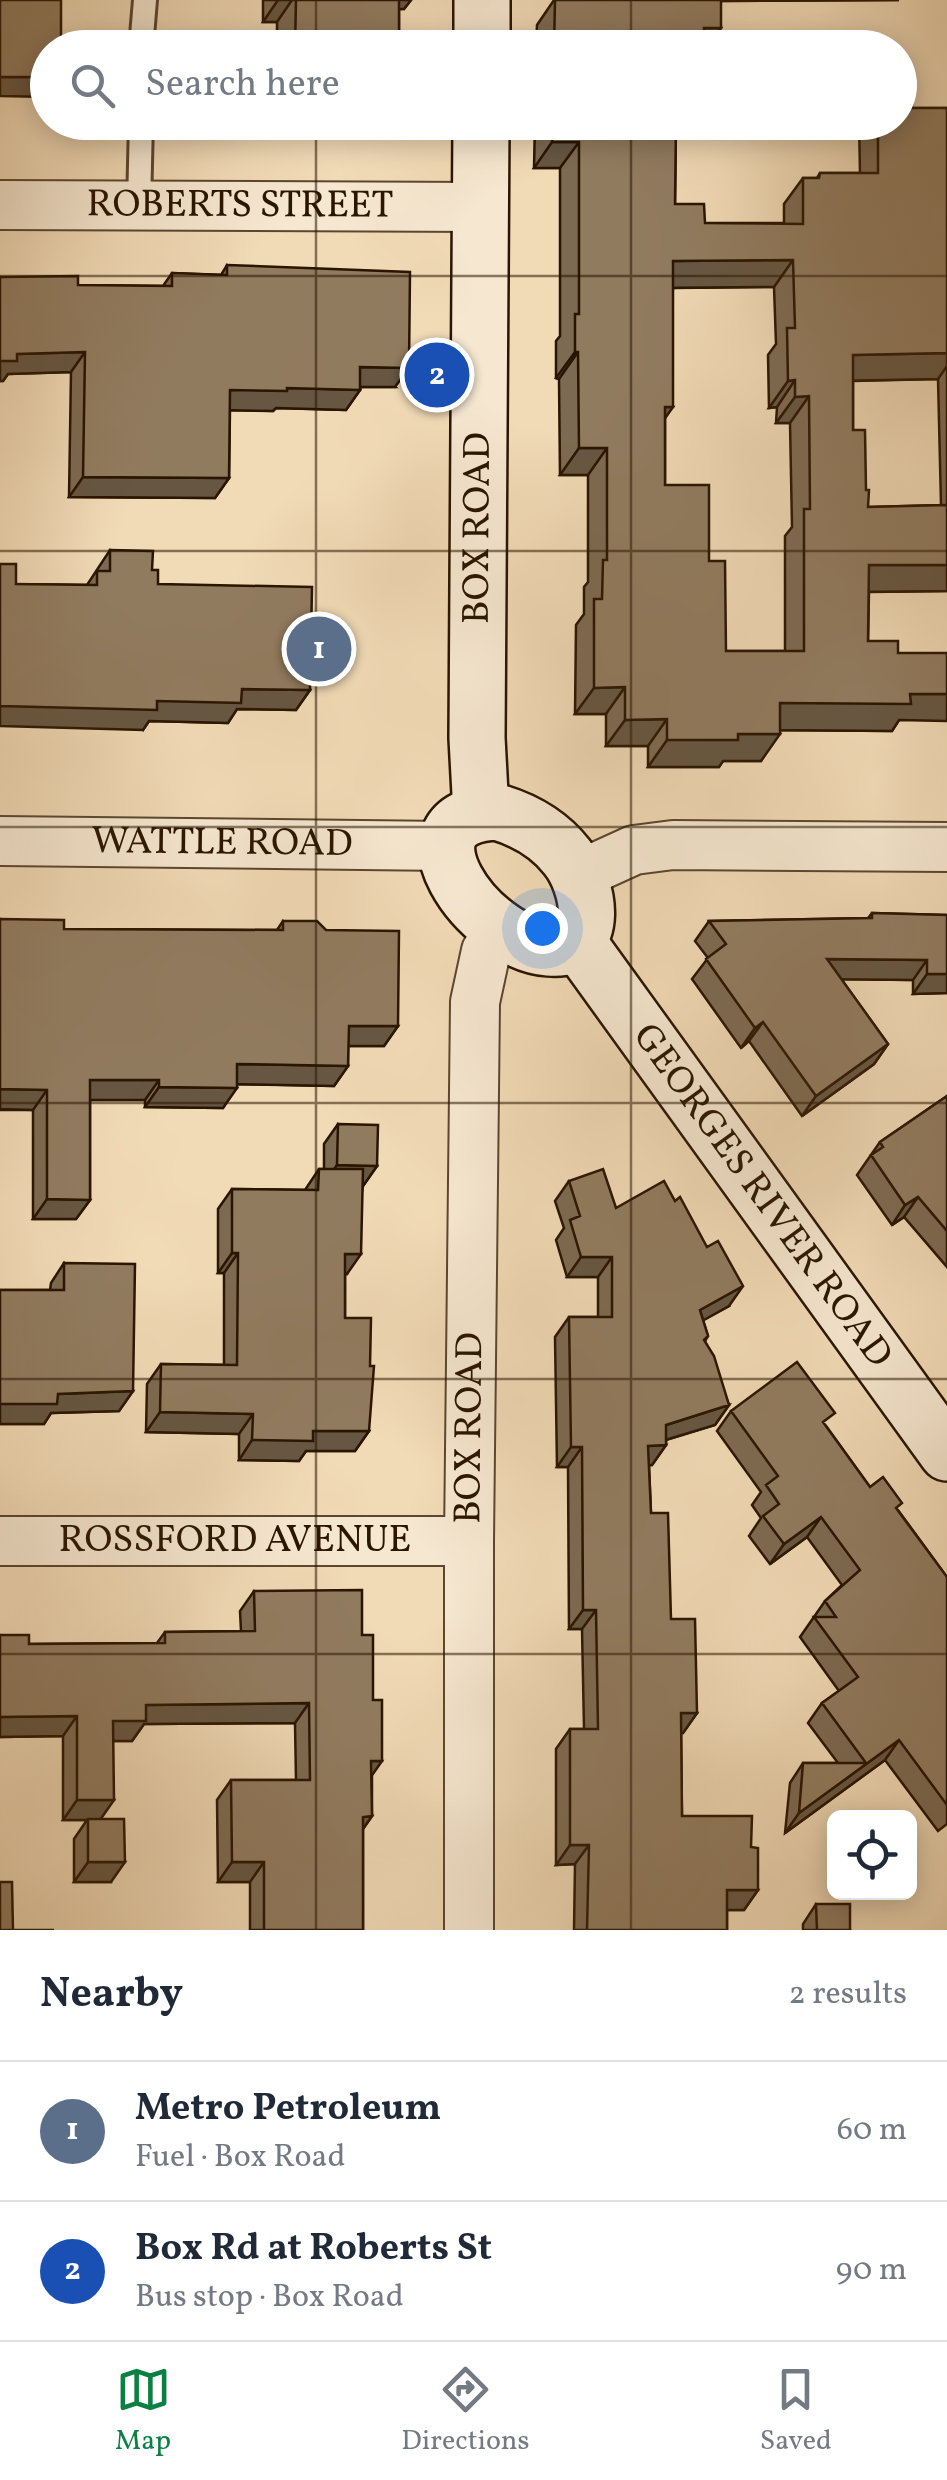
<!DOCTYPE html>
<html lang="en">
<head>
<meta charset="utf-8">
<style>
  :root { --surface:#fff; --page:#f2f2f3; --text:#1f2937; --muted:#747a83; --line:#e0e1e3; --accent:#0b8043 }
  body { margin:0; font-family:Vollkorn,serif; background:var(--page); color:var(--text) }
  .controls { position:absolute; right:30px; bottom:30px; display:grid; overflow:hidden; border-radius:15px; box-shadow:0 5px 25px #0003 }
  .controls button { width:90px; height:90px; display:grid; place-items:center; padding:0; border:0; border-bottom:2px solid var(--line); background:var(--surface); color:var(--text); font:50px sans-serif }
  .you { position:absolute; left:542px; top:928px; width:35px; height:35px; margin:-25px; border:8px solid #fff; border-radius:50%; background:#1a73e8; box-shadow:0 0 0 15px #1a73e833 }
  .badge { display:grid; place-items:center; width:65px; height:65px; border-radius:50%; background:var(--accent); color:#fff; font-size:32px; font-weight:700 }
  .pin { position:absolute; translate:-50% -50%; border:5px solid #fff; box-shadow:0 2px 10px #0006 }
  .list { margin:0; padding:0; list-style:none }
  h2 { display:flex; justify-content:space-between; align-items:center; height:130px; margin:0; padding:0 40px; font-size:42px }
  h2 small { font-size:32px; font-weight:400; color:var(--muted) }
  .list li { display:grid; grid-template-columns:65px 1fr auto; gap:30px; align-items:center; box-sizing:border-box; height:140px; padding:0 40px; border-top:2px solid var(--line) }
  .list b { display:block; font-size:38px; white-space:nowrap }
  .list p { margin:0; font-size:32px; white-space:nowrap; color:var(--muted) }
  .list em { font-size:32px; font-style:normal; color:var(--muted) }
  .icon { flex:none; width:55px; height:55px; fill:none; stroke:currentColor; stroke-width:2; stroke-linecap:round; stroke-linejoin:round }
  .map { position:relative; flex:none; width:947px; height:1930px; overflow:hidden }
  .search { position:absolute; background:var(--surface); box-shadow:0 5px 25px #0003; left:30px; right:30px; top:30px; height:110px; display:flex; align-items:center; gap:25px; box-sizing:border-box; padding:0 35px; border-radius:55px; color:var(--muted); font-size:38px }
  .sheet { height:410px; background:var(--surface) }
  nav { display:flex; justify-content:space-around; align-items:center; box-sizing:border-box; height:140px; border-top:2px solid var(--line); background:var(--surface); font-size:28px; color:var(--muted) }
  nav a { display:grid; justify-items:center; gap:5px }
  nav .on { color:var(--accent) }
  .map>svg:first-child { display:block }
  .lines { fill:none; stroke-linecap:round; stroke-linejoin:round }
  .lane-casing { stroke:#5c462e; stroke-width:28 }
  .street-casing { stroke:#5c462e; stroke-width:52 }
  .secondary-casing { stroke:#2a1501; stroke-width:60 }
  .lane { stroke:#f6e7d0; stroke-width:22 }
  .street { stroke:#f6e7d0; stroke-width:48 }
  .secondary { stroke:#f6e7d0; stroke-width:55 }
  .wall { fill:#7d6a52; stroke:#2a1501; stroke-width:2.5; fill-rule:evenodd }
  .shaded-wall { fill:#665642; stroke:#2a1501; stroke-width:2.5 }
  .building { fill:#917b5f; stroke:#2a1501; stroke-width:2.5; fill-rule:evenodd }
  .grid { fill:none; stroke:#2a1501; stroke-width:2.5; stroke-opacity:0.55 }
  .labels { text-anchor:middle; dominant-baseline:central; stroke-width:10; stroke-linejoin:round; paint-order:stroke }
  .street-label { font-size:38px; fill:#2a1501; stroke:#f6e7d0 }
</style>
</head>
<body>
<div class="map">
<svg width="947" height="1930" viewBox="0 0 947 1930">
  <rect width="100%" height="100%" fill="#f1dab6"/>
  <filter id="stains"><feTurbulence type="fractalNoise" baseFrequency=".002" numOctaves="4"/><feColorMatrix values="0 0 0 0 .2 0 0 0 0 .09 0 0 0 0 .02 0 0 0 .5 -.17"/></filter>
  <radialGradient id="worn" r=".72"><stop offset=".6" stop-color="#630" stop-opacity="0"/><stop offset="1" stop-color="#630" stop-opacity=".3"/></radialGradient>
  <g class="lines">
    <g class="lane-casing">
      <path id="lane" d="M 141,48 L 145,0
        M 139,206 L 141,122"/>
    </g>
    <g class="street-casing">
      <g id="street">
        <path id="s1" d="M 0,205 L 481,207"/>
        <path id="s2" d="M 0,841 L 447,846"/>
        <path d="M 579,875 L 634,850 L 673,845 L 947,847"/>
        <path id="s3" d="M 0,1541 L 469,1541"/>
        <path id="s4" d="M 469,1930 L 469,1541 L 475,1002 L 486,951 L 501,930"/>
      </g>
    </g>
    <g class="secondary-casing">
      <g id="secondary">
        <path d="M 482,48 L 482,0"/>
        <path d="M 497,812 C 524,820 549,834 567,857 C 589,884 603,953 549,948 C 478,943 389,816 497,812 Z"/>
        <path id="s5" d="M 481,813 L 477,738 L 481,122"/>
        <path id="s6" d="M 577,941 L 947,1453"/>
      </g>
    </g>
    <use href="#lane" class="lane"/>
    <use href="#street" class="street"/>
    <use href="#secondary" class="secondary"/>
  </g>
  <path class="wall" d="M 263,0 L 411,0 L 404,9 L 399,9 L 399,48 L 277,48 L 277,22 L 263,22 Z
    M 554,0 L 899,0 L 721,1 L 707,48 L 536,48 L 537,25 Z
    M 912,108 L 947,108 L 947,591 L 869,592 L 868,641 L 899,720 L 892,731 L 780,730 L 761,761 L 723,761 L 719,767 L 648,767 L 648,746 L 606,746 L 606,714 L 575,714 L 576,625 L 584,614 L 584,587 L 588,582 L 588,475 L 560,475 L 559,379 L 556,378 L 556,341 L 560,336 L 560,168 L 534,168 L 535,122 L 676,122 L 675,204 L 705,223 L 784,223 L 784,204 L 803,178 L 817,178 L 820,173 L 860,173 L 859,122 L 900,122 ZM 774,287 L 776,344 L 768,355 L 769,408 L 777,407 L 776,423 L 790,423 L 792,527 L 785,536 L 785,651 L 726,651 L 709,561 L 665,485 L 665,419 L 673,288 ZM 938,379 L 941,505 L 868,507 L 853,430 L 853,381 Z
    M 276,122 L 390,122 L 380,137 L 276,137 Z
    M 227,265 L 395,387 L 360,387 L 360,390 L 346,410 L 276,408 L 273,411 L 230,410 L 229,478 L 215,498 L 69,497 L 71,372 L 8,374 L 3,381 L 0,381 L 0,277 L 78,285 L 163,286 L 172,273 L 221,275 Z
    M 110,550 L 152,570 L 158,584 L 310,690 L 296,710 L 237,709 L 228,723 L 149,721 L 143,730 L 16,584 L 87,585 Z
    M 872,913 L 947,915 L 947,993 L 913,994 L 913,980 L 841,979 L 888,1044 L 874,1064 L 802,1116 L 749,1041 L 741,1048 L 692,979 L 708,958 L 695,941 L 709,921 L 868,918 Z
    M 0,919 L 64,929 L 277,930 L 283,921 L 398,1026 L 384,1046 L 348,1046 L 348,1066 L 334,1086 L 237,1084 L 223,1108 L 145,1107 L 145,1100 L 90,1100 L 90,1200 L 76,1219 L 33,1219 L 33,1110 L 0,1110 Z
    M 947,1096 L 947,1267 L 904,1217 L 892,1225 L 857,1175 L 880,1142 Z
    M 338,1124 L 377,1166 L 363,1186 L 347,1274 L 345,1274 L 345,1318 L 369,1431 L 355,1451 L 306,1451 L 299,1461 L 239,1460 L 239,1434 L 146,1432 L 147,1384 L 161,1364 L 224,1365 L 224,1273 L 218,1273 L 218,1209 L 232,1189 L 305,1190 L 319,1169 L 324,1169 L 324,1144 Z
    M 569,1181 L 616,1208 L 729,1306 L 703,1320 L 708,1336 L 705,1341 L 729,1405 L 715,1425 L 666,1440 L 666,1445 L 652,1465 L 649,1465 L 651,1513 L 671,1619 L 697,1713 L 683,1733 L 681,1733 L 682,1816 L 751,1847 L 758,1890 L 744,1910 L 727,1910 L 727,1930 L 574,1930 L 575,1864 L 556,1865 L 556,1749 L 570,1729 L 584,1729 L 582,1629 L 569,1629 L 568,1467 L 557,1467 L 555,1337 L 569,1317 L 598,1317 L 598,1277 L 567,1277 L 556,1240 L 564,1228 L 555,1201 Z
    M 64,1263 L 133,1391 L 119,1411 L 51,1413 L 44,1424 L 0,1424 L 0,1290 L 50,1290 L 51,1283 Z
    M 731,1411 L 826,1426 L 870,1487 L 898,1510 L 947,1577 L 947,1824 L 938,1831 L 885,1760 L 785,1833 L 790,1783 L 803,1763 L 838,1763 L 808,1723 L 822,1703 L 839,1691 L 800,1637 L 825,1601 L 842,1585 L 807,1537 L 770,1564 L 749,1536 L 761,1518 L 752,1505 L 761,1492 L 717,1431 Z
    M 254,1591 L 362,1635 L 372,1776 L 372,1816 L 363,1829 L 363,1930 L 250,1930 L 250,1882 L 218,1882 L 217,1800 L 231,1780 L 296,1780 L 295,1723 L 144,1724 L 132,1741 L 113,1741 L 100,1819 L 111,1882 L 74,1882 L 74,1839 L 87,1820 L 63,1820 L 63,1736 L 0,1737 L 0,1635 L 29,1644 L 157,1643 L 165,1632 L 241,1631 L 240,1611 Z
    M 816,1904 L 850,1930 L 803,1930 L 803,1924 Z"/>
  <path class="shaded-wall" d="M 278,0 L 292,0 L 277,22 L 263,22 Z
    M 387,0 L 411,0 L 404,9 L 381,9 Z
    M 703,0 L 899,0 L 702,1 Z
    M 704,28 L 721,28 L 707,48 L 690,48 Z
    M 0,77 L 48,77 L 48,97 L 0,96 Z
    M 286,122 L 390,122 L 380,137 L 276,137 Z
    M 552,142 L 579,142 L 560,168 L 534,168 Z
    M 793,260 L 774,287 L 654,288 L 673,261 Z
    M 85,352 L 71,372 L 8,374 L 3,381 L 0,381 L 0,361 L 17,354 Z
    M 575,352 L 578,352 L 559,379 L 556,378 Z
    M 947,353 L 947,366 L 938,379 L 834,381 L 853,355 Z
    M 360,367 L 409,368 L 395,387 L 347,387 Z
    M 795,380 L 777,407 L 769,408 L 788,381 Z
    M 287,388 L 360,390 L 346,410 L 276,408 L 273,411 L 216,410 L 230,390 Z
    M 809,396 L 790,423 L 776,423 L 795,397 Z
    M 665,407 L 673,407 L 654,434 Z
    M 579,448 L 607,448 L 588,475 L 560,475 Z
    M 83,477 L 229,478 L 215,498 L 69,497 Z
    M 869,565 L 947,565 L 947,591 L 851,592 Z
    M 625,687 L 606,714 L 575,714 L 594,688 Z
    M 242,689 L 310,690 L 296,710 L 237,709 L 228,723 L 149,721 L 143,730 L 0,726 L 0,706 L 157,701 Z
    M 910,694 L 947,694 L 947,721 L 899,720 L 892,731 L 761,730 L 780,703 Z
    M 667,719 L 648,746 L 606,746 L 625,720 Z
    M 738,734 L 780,734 L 761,761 L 723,761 L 719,767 L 648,767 L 667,740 Z
    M 827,959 L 927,960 L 913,980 L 813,979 Z
    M 927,974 L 947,974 L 947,993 L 913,994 Z
    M 763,1022 L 749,1041 L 741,1048 L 755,1028 Z
    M 349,1026 L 398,1026 L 384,1046 L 335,1046 Z
    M 888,1044 L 874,1064 L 802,1116 L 816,1096 Z
    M 237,1064 L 348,1066 L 334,1086 L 223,1084 Z
    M 90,1080 L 159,1080 L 145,1100 L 76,1100 Z
    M 159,1087 L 237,1088 L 223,1108 L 145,1107 Z
    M 0,1089 L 47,1090 L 33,1110 L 0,1109 Z
    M 337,1165 L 377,1166 L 363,1186 L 323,1185 Z
    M 918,1197 L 904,1217 L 892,1225 L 905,1205 Z
    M 47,1199 L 90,1200 L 76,1219 L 33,1219 Z
    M 232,1253 L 238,1253 L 224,1273 L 218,1273 Z
    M 345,1254 L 361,1254 L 347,1274 L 332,1274 Z
    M 581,1257 L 612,1257 L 598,1277 L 567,1277 Z
    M 743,1286 L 729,1306 L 686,1330 L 700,1310 Z
    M 133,1391 L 119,1411 L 51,1413 L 44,1424 L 0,1424 L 0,1404 L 58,1394 Z
    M 729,1405 L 715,1425 L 652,1444 L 666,1425 Z
    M 160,1412 L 253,1414 L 239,1434 L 146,1432 Z
    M 313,1431 L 369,1431 L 355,1451 L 306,1451 L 299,1461 L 239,1460 L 252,1440 Z
    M 666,1445 L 652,1465 L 634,1466 L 648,1446 Z
    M 571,1447 L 582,1447 L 568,1467 L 557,1467 Z
    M 821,1517 L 807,1537 L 770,1564 L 784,1544 Z
    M 583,1610 L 596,1610 L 582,1629 L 569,1629 Z
    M 309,1703 L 295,1723 L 144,1724 L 132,1741 L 99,1741 L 113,1721 L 146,1705 Z
    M 681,1713 L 697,1713 L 683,1733 L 667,1733 Z
    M 77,1716 L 63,1736 L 0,1737 L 0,1717 Z
    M 899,1740 L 885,1760 L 785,1833 L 799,1813 Z
    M 371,1761 L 382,1761 L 368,1781 Z
    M 77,1800 L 114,1800 L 100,1820 L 63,1820 Z
    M 372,1816 L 358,1836 L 363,1817 Z
    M 570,1845 L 589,1845 L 575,1864 L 556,1865 Z
    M 88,1862 L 125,1862 L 111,1882 L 74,1882 Z
    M 232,1862 L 264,1862 L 250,1882 L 218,1882 Z
    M 727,1890 L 758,1890 L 744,1910 L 713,1910 Z"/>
  <path class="building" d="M 0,0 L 61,0 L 61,38 L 108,37 L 108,48 L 48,48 L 48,77 L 0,77 Z
    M 296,0 L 399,0 L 399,48 L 295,48 Z
    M 555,0 L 721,0 L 721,28 L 704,28 L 704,48 L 554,48 Z
    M 900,86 L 912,86 L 912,108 L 947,108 L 947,353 L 853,355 L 853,430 L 865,430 L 866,490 L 869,490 L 868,507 L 947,505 L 947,565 L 869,565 L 868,641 L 898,641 L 898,653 L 947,653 L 947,694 L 910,694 L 911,704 L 780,703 L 780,734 L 738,734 L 738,740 L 667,740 L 667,719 L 625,720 L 625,687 L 594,688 L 594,599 L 602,599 L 603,560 L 607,560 L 607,448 L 579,448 L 578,352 L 575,352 L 575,314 L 579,314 L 579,142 L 552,142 L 553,122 L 676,122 L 675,204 L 704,204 L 705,223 L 803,224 L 803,178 L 819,178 L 820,173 L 878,173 L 878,122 L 900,122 ZM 793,260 L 795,328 L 787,328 L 788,381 L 795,380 L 795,397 L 809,396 L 810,509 L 804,509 L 804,651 L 726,651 L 725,561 L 709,561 L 709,485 L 665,485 L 665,407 L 673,407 L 673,261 Z
    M 227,265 L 410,272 L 409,368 L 360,367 L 360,390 L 287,388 L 287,391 L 230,390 L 229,478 L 83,477 L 85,352 L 17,354 L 17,361 L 0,361 L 0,277 L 78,276 L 78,285 L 172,286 L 172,273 L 227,275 Z
    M 110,550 L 153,551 L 152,570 L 158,570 L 158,584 L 312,587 L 310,690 L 242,689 L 241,703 L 157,701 L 157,710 L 0,706 L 0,564 L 16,564 L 16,584 L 97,585 L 97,571 L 110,571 Z
    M 872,913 L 947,915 L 947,974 L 927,974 L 927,960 L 827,959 L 888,1044 L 816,1096 L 763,1022 L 755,1028 L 706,959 L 726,944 L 709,921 L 872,918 Z
    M 0,919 L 64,920 L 64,929 L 283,930 L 283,921 L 317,921 L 326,930 L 399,931 L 398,1026 L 349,1026 L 348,1066 L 237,1064 L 237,1088 L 159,1087 L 159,1080 L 90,1080 L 90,1200 L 47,1199 L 47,1090 L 0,1089 Z
    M 947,1096 L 947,1231 L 918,1197 L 905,1205 L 871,1155 L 883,1147 L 880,1142 Z
    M 338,1124 L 378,1125 L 377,1166 L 337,1165 Z
    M 319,1169 L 363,1169 L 361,1254 L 345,1254 L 345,1318 L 371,1318 L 370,1366 L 374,1366 L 369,1431 L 313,1431 L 313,1441 L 252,1440 L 253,1414 L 160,1412 L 161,1364 L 237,1365 L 238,1253 L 232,1253 L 232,1189 L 318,1190 Z
    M 603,1169 L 616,1208 L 664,1181 L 675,1201 L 680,1197 L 707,1247 L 718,1241 L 743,1286 L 700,1310 L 708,1336 L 704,1340 L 714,1356 L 729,1405 L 666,1425 L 666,1445 L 648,1446 L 651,1513 L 668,1513 L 671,1619 L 695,1619 L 697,1713 L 681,1713 L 682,1816 L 752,1816 L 751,1847 L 758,1848 L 758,1890 L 727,1890 L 727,1930 L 587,1930 L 589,1845 L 570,1845 L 570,1729 L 598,1729 L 596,1610 L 583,1610 L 582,1447 L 571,1447 L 569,1317 L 612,1317 L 612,1257 L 581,1257 L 570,1220 L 580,1216 L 569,1181 Z
    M 64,1263 L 135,1264 L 133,1391 L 58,1394 L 57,1404 L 0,1404 L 0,1290 L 64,1290 Z
    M 797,1362 L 835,1413 L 823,1422 L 870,1487 L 883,1477 L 902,1503 L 896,1508 L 947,1577 L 947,1805 L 899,1740 L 799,1813 L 803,1763 L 866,1763 L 822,1703 L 858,1677 L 814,1617 L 836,1617 L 825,1601 L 860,1570 L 821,1517 L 784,1544 L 763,1516 L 779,1504 L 766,1485 L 778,1476 L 731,1411 Z
    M 362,1590 L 362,1635 L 373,1635 L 373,1700 L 382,1700 L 382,1761 L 371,1761 L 372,1816 L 363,1817 L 363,1930 L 264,1930 L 264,1862 L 232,1862 L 231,1780 L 310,1780 L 309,1703 L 146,1705 L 146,1721 L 113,1721 L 114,1800 L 77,1800 L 77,1716 L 0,1717 L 0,1635 L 29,1635 L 29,1644 L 165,1643 L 165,1632 L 255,1631 L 254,1591 Z
    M 88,1819 L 124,1819 L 125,1862 L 88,1862 Z
    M 0,1882 L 12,1882 L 13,1930 L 54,1930 L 0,1930 Z
    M 816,1904 L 850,1904 L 850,1930 L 817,1930 Z"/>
  <path class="grid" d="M 316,0 L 316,48M 631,0 L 631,48M 316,122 L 316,1930M 631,122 L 631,1930M 0,276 L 947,276M 0,551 L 947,551M 0,827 L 947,827M 0,1103 L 947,1103M 0,1379 L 947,1379M 0,1654 L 947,1654"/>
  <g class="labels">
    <g class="street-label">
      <text stroke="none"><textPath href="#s1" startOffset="240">ROBERTS STREET</textPath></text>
      <text stroke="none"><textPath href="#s5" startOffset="285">BOX ROAD</textPath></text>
      <text stroke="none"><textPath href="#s2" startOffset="222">WATTLE ROAD</textPath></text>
      <text stroke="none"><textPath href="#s6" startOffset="315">GEORGES RIVER ROAD</textPath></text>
      <text stroke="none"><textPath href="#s4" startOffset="502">BOX ROAD</textPath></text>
      <text stroke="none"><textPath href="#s3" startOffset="235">ROSSFORD AVENUE</textPath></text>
    </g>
  </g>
  <rect width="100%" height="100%" filter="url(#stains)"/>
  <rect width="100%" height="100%" fill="url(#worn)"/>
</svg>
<div class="controls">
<button><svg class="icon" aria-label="locate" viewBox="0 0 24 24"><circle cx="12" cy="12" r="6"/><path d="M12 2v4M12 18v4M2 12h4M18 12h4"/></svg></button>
</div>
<div class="you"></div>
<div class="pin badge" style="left:319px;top:649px;background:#5c6f8a">1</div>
<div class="pin badge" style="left:437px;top:375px;background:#1a4fb4">2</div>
<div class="search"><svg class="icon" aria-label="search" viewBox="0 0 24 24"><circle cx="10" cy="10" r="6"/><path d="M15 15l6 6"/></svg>Search here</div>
</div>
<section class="sheet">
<h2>Nearby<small>2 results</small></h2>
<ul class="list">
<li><span class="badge" style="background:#5c6f8a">1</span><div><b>Metro Petroleum</b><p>Fuel · Box Road</p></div><em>60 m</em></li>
<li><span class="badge" style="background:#1a4fb4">2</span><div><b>Box Rd at Roberts St</b><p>Bus stop · Box Road</p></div><em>90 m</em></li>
</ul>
</section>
<nav>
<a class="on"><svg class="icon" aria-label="map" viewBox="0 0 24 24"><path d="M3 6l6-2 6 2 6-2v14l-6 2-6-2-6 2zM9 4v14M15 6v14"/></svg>Map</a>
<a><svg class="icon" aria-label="directions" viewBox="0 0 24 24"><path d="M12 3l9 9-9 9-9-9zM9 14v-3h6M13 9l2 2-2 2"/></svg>Directions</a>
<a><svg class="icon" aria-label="saved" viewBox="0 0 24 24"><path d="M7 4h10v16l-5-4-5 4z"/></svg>Saved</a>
</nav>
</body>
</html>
